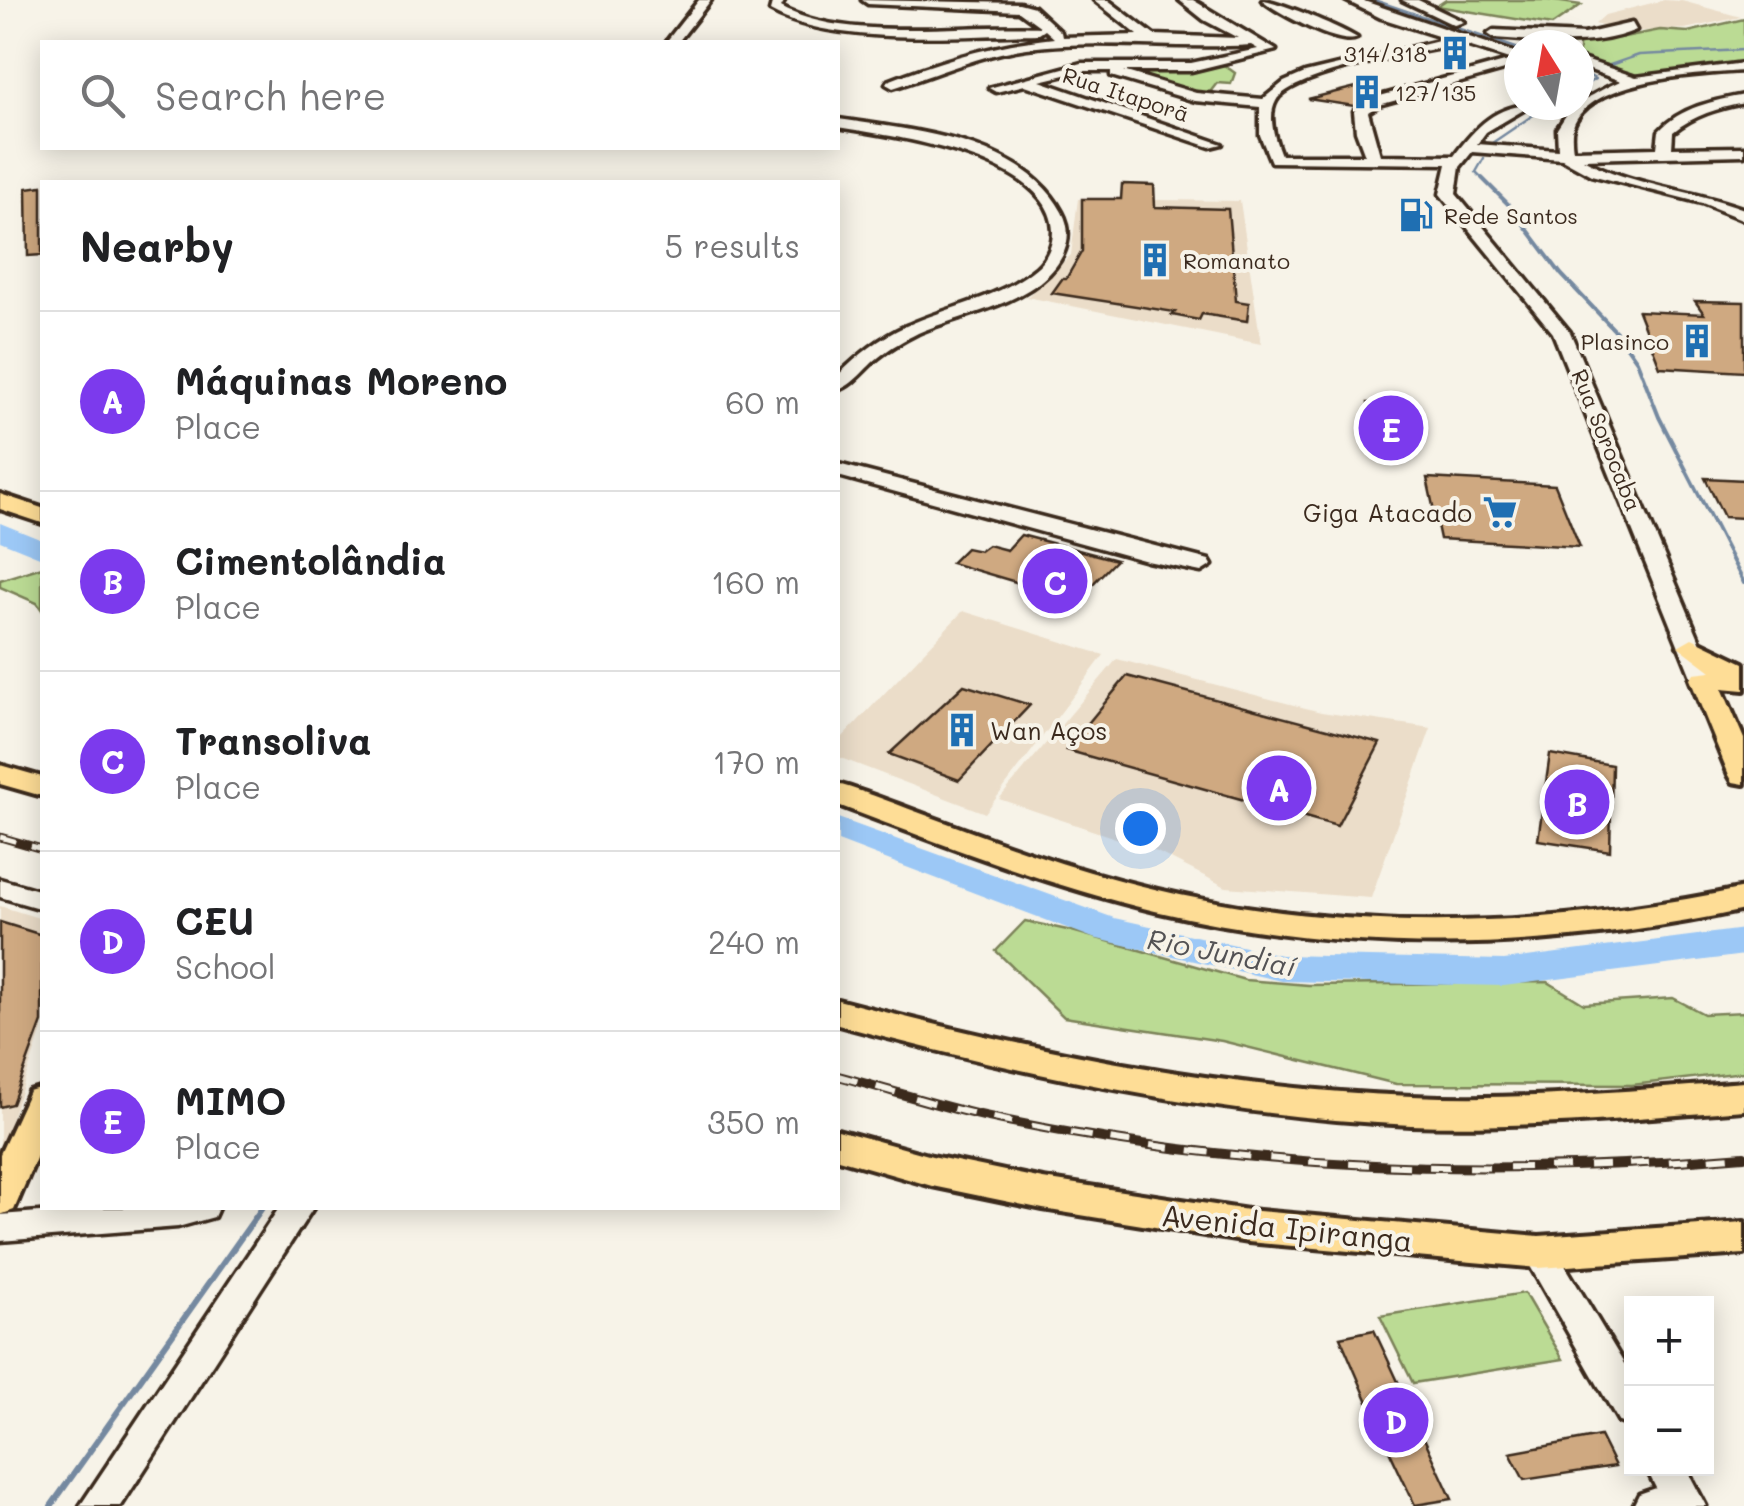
<!DOCTYPE html>
<html lang="en">
<head>
<meta charset="utf-8">
<style>
  :root { --surface:#fff; --page:#f2f2f2; --text:#202124; --muted:#757577; --line:#e0e0e0; --accent:#7c3aed }
  body { margin:0; font-family:Mali,sans-serif; background:var(--page); color:var(--text) }
  .controls { position:absolute; right:30px; bottom:30px; display:grid; overflow:hidden; border-radius:0px; box-shadow:0 5px 25px #0003 }
  .controls button { width:90px; height:90px; display:grid; place-items:center; padding:0; border:0; border-bottom:2px solid var(--line); background:var(--surface); color:var(--text); font:50px sans-serif }
  .compass { position:absolute; left:1504px; top:30px; width:90px; height:90px; border-radius:50%; background:var(--surface); box-shadow:0 5px 25px #0003; rotate:349deg }
  .you { position:absolute; left:1140px; top:828px; width:35px; height:35px; margin:-25px; border:8px solid #fff; border-radius:50%; background:#1a73e8; box-shadow:0 0 0 15px #1a73e833 }
  .badge { display:grid; place-items:center; width:65px; height:65px; border-radius:50%; background:var(--accent); color:#fff; font-size:32px; font-weight:700 }
  .pin { position:absolute; translate:-50% -50%; border:5px solid #fff; box-shadow:0 2px 10px #0006 }
  .list { margin:0; padding:0; list-style:none }
  h2 { display:flex; justify-content:space-between; align-items:center; height:130px; margin:0; padding:0 40px; font-size:42px }
  h2 small { font-size:32px; font-weight:400; color:var(--muted) }
  .list li { display:grid; grid-template-columns:65px 1fr auto; gap:30px; align-items:center; box-sizing:border-box; height:180px; padding:0 40px; border-top:2px solid var(--line) }
  .list b { display:block; font-size:38px; white-space:nowrap }
  .list p { margin:0; font-size:32px; white-space:nowrap; color:var(--muted) }
  .list em { font-size:32px; font-style:normal; color:var(--muted) }
  .icon { flex:none; width:55px; height:55px; fill:none; stroke:currentColor; stroke-width:2; stroke-linecap:round; stroke-linejoin:round }
  .map { position:relative; flex:none; width:1744px; height:1506px; overflow:hidden }
  .search { position:absolute; background:var(--surface); box-shadow:0 5px 25px #0003; left:40px; top:40px; width:800px; height:110px; display:flex; align-items:center; gap:25px; box-sizing:border-box; padding:0 35px; border-radius:0px; color:var(--muted); font-size:38px }
  .panel { position:absolute; background:var(--surface); box-shadow:0 5px 25px #0003; left:40px; top:180px; width:800px; height:1030px; border-radius:0px }
  .map>svg:first-child { display:block }
  .built { fill:#ebddc9 }
  .green { fill:#bbdb94; stroke:#7b8259; stroke-width:2.5 }
  .lines { fill:none; stroke-linecap:round; stroke-linejoin:round }
  .stream-far2 { stroke:#7589a0; stroke-width:2.5 }
  .stream-far1 { stroke:#7589a0; stroke-width:4 }
  .stream { stroke:#7589a0; stroke-width:6 }
  .river { fill:#9cc8f6; fill-rule:evenodd }
  .building { fill:#cfa981; stroke:#3b2a1e; stroke-width:2.5 }
  .minor-casing { stroke:#3b2a1e; stroke-width:7 }
  .major-casing { stroke:#3b2a1e; stroke-width:8 }
  .minor { fill:#f7f3e8; fill-rule:evenodd }
  .major { fill:#fedd96; fill-rule:evenodd }
  .rail-far1-casing { stroke:#3b2a1e; stroke-width:9 }
  .rail-casing { stroke:#3b2a1e; stroke-width:10 }
  .rail-far1 { stroke:#f7f3e8; stroke-width:5; stroke-dasharray:16; stroke-linecap:butt }
  .rail { stroke:#f7f3e8; stroke-width:6; stroke-dasharray:20; stroke-linecap:butt }
  .labels { text-anchor:middle; dominant-baseline:central; stroke-width:8; stroke-linejoin:round; paint-order:stroke }
  .far-poi-label { font-size:22px; fill:#3b2a1e; stroke:#f7f3e8; text-anchor:start }
  .far-street-label { font-size:22px; fill:#3b2a1e; stroke:#f7f3e8 }
  .poi-label { font-size:25px; fill:#3b2a1e; stroke:#f7f3e8; text-anchor:end }
  .water-label { font-size:28px; font-style:italic; fill:#535254; stroke:#f7f3e8 }
  .near-street-label { font-size:30px; fill:#3b2a1e; stroke:#f7f3e8 }
</style>
</head>
<body>
<div class="map">
<svg width="1744" height="1506" viewBox="0 0 1744 1506">
  <rect width="100%" height="100%" fill="#f7f3e8"/>
  <filter id="ink" filterUnits="userSpaceOnUse"><feTurbulence type="fractalNoise" baseFrequency=".01" numOctaves="2"/><feDisplacementMap in="SourceGraphic" scale="20" xChannelSelector="R" yChannelSelector="G"/><feConvolveMatrix kernelMatrix="1 2 1 2 8 2 1 2 1" color-interpolation-filters="sRGB"/></filter>
  <g filter="url(#ink)">
    <path class="built" d="M 1664,0 L 1682,1 L 1741,17 L 1685,29 L 1623,32 L 1595,24 L 1605,15 Z
      M 1078,199 L 1240,201 L 1261,344 L 1027,297 L 1071,255 Z
      M 963,611 L 1104,655 L 985,813 L 838,757 L 838,742 Z
      M 1117,659 L 1321,712 L 1431,728 L 1371,898 L 1226,887 L 1157,852 L 999,799 Z
      M 0,906 L 42,919 L 42,1031 L 0,1152 Z"/>
    <path class="green" d="M 1446,0 L 1548,0 L 1581,5 L 1552,25 L 1437,6 Z
      M 1744,19 L 1744,65 L 1636,75 L 1579,59 L 1579,45 L 1532,42 L 1619,38 L 1660,30 L 1688,32 Z
      M 1224,65 L 1235,73 L 1231,84 L 1217,83 L 1207,96 L 1112,69 Z
      M 42,567 L 42,610 L 37,603 L 0,587 L 0,580 Z
      M 1025,921 L 1072,931 L 1245,980 L 1308,985 L 1548,982 L 1584,1004 L 1673,998 L 1704,1014 L 1744,1012 L 1744,1072 L 1632,1085 L 1396,1084 L 1222,1041 L 1064,1017 L 996,951 Z
      M 1524,1293 L 1563,1359 L 1413,1383 L 1380,1316 Z"/>
    <g class="lines">
      <path class="stream-far2" d="M 1374,0 L 1519,49
        M 1579,70 L 1595,79 L 1579,89
        M 1587,73 L 1639,55 L 1744,50
        M 1492,143 L 1548,105
        M 1484,158 L 1476,172 L 1484,180"/>
      <path class="stream-far1" d="M 1482,178 L 1510,206 L 1561,274 L 1618,334 L 1637,361 L 1659,417 L 1744,583"/>
      <path class="stream" d="M 51,1506 L 262,1208"/>
      <path class="river" d="M 0,523 L 42,540 L 42,558 L 0,541 Z
        M 838,818 L 1114,918 L 1281,955 L 1504,960 L 1744,929 L 1744,955 L 1504,986 L 1281,981 L 1093,938 L 838,841 Z"/>
    </g>
    <path class="building" d="M 1360,86 L 1378,92 L 1354,106 L 1308,99 Z
      M 1122,184 L 1154,185 L 1155,207 L 1228,209 L 1236,301 L 1249,303 L 1247,321 L 1202,314 L 1199,320 L 1172,315 L 1175,312 L 1052,293 L 1062,279 L 1066,279 L 1082,251 L 1082,199 L 1121,199 Z
      M 42,186 L 42,255 L 28,256 L 27,188 Z
      M 1695,301 L 1744,302 L 1744,372 L 1660,367 L 1638,311 L 1704,314 Z
      M 1368,403 L 1406,406 L 1416,454 L 1373,451 Z
      M 1427,478 L 1555,485 L 1580,547 L 1440,539 Z
      M 1705,478 L 1744,480 L 1744,518 L 1724,517 Z
      M 1021,535 L 1116,560 L 1077,600 L 951,563 L 966,548 L 980,551 L 988,545 L 1007,550 Z
      M 1127,676 L 1380,743 L 1337,826 L 1066,750 Z
      M 964,685 L 1030,705 L 959,780 L 889,754 Z
      M 1550,754 L 1612,765 L 1610,851 L 1538,840 Z
      M 0,922 L 42,935 L 42,1022 L 12,1104 L 0,1107 Z
      M 1374,1330 L 1389,1362 L 1452,1499 L 1415,1505 L 1387,1446 L 1340,1337 Z
      M 1600,1436 L 1615,1466 L 1524,1480 L 1510,1453 Z"/>
    <g class="lines">
      <g class="minor-casing">
        <path id="minor" d="M 699,0 L 711,0 L 678,42 L 666,42 Z
          M 773,0 L 785,0 L 781,7 C 844,43 968,23 1041,27 L 1019,11 L 868,4 L 862,0 L 1019,3 L 1034,7 L 1061,32 L 1062,37 L 1138,35 L 1094,0 L 1108,0 L 1154,35 L 1238,38 L 1204,20 L 1179,0 L 1193,0 L 1276,50 L 1191,71 L 1123,71 L 1196,93 L 1263,99 L 1284,82 L 1305,73 L 1447,39 L 1381,18 L 1345,0 L 1361,0 L 1519,54 L 1519,66 L 1379,105 L 1368,112 L 1380,155 L 1454,156 C 1476,126 1497,105 1532,105 L 1486,132 L 1477,144 L 1558,150 L 1557,129 L 1572,106 C 1579,104 1606,86 1621,81 L 1579,66 L 1579,58 L 1636,77 L 1744,63 L 1744,71 C 1701,74 1589,78 1573,127 C 1571,133 1572,143 1573,150 L 1657,148 L 1659,131 C 1681,107 1713,101 1744,95 L 1744,103 C 1718,108 1694,115 1673,132 L 1672,148 L 1744,147 L 1744,155 L 1583,159 C 1631,186 1692,189 1744,209 L 1744,220 L 1702,203 L 1591,175 L 1562,159 L 1472,152 L 1460,167 L 1456,194 L 1570,332 L 1716,679 L 1712,684 L 1696,684 L 1692,679 L 1553,333 L 1440,194 L 1447,164 L 1271,162 L 1260,135 L 1260,107 L 1195,101 L 1111,76 L 1111,71 L 1082,71 L 1040,81 L 1222,144 L 1210,147 L 1025,85 L 996,92 L 989,88 L 1082,63 L 1191,63 L 1258,49 L 1251,45 C 1176,50 1102,39 1027,48 C 979,55 938,74 893,88 L 886,84 L 888,81 C 943,59 996,44 1054,38 L 1045,30 L 1039,34 C 965,35 833,47 770,11 ZM 1462,44 L 1512,60 L 1369,99 L 1354,111 L 1356,131 L 1365,155 L 1281,155 C 1275,140 1267,117 1276,101 C 1292,72 1426,51 1462,44 Z
          M 1262,0 C 1276,0 1344,29 1357,38 C 1340,47 1278,13 1262,0 Z
          M 1402,0 L 1418,0 L 1464,22 L 1454,25 Z
          M 1632,23 L 1636,30 C 1591,49 1541,41 1494,38 L 1488,34 L 1494,30 L 1584,34 Z
          M 838,119 C 911,130 1023,139 1062,212 C 1074,234 1066,257 1049,274 C 1015,307 960,315 918,333 C 904,340 891,347 879,357 C 866,367 854,385 838,390 L 838,375 C 859,355 879,338 906,326 C 948,307 996,299 1032,271 C 1045,262 1053,247 1053,231 C 1051,157 892,136 838,127 Z
          M 838,464 L 1209,560 L 1212,565 L 1201,572 L 1147,561 L 838,476 Z
          M 0,879 L 42,891 L 42,909 L 0,897 Z
          M 92,1208 L 218,1208 L 214,1217 L 178,1227 L 0,1241 L 0,1215 Z
          M 279,1208 L 313,1208 L 121,1506 L 80,1506 Z
          M 1539,1238 L 1551,1242 L 1632,1377 L 1632,1427 L 1619,1422 L 1522,1252 L 1527,1242 Z
          M 1646,1468 L 1686,1468 L 1706,1506 L 1633,1506 L 1639,1494 L 1656,1488 Z"/>
      </g>
      <g class="major-casing">
        <path id="major" d="M 0,494 L 42,508 L 42,523 L 0,509 Z
          M 1692,638 L 1744,663 L 1744,690 L 1722,688 L 1744,739 L 1744,784 L 1733,782 L 1729,775 L 1690,679 L 1694,673 L 1711,671 L 1678,646 Z
          M 0,765 L 42,777 L 42,796 L 0,784 Z
          M 838,784 C 870,793 900,806 931,817 C 993,840 1055,863 1119,880 C 1324,936 1537,931 1744,888 L 1744,910 C 1548,952 1351,957 1155,911 C 1046,885 942,844 838,805 Z
          M 838,1000 C 1025,1049 1218,1089 1412,1096 C 1522,1101 1634,1090 1744,1082 L 1744,1110 C 1633,1118 1522,1129 1411,1125 C 1218,1116 1024,1075 838,1025 Z
          M 42,1087 L 42,1144 L 14,1210 L 0,1215 L 0,1154 L 29,1091 Z
          M 838,1130 L 932,1156 L 1043,1179 L 1248,1210 L 1539,1236 L 1744,1222 L 1744,1254 L 1539,1268 L 1248,1242 L 1043,1209 L 932,1186 L 838,1159 Z"/>
      </g>
      <use href="#minor" class="minor"/>
      <use href="#major" class="major"/>
      <g class="rail-far1-casing">
        <path id="rail-far1" d="M 0,837 L 42,849"/>
      </g>
      <g class="rail-casing">
        <path id="rail" d="M 838,1076 C 887,1089 935,1105 984,1116 C 1236,1170 1488,1178 1744,1156"/>
      </g>
      <use href="#rail-far1" class="rail-far1"/>
      <use href="#rail" class="rail"/>
    </g>
  </g>
  <defs>
    <g id="building-bare" transform="scale(2.7)"><path d="M-4-6H4V6H1V3H-1V6H-4ZM-2.5-4.3h1.7v1.8h-1.7ZM.8-4.3h1.7v1.8H.8ZM-2.5-1h1.7V.8h-1.7ZM.8-1h1.7V.8H.8Z" fill="#1f6fb2" stroke="#f7f3e8" stroke-width="2.5" paint-order="stroke"/></g>
    <g id="fuel-bare" transform="scale(2.7)"><path d="M-5.5-6h7V0h2V4h1.3V-2.5L3-4.5l.8-.8L6-3V5H2.5V1h-1V6h-7ZM-4.2-4.7v3.2H.2V-4.7Z" fill="#1f6fb2" stroke="#f7f3e8" stroke-width="2.5" paint-order="stroke"/></g>
    <g id="supermarket-bare" transform="scale(2.7)"><path d="M-6-5.5h2.5l.6 2H6L4.5 2H-2.5L-4.4-4H-6ZM-1.5 3.2a1.3 1.3 0 1 0 .1 0ZM3 3.2a1.3 1.3 0 1 0 .1 0Z" fill="#1f6fb2" stroke="#f7f3e8" stroke-width="2.5" paint-order="stroke"/></g>
  </defs>
  <g fill-rule="evenodd">
    <use href="#building-bare" x="1455" y="53"/>
    <use href="#building-bare" x="1367" y="92"/>
    <use href="#fuel-bare" x="1416" y="215"/>
    <use href="#building-bare" x="1155" y="260"/>
    <use href="#building-bare" x="1697" y="341"/>
    <use href="#supermarket-bare" x="1500" y="512"/>
    <use href="#building-bare" x="962" y="730"/>
  </g>
  <g class="labels">
    <g class="far-poi-label">
      <text x="1427" y="53" text-anchor="end">314/318</text>
      <text x="1395" y="92">127/135</text>
      <text x="1444" y="215">Rede Santos</text>
      <text x="1183" y="260">Romanato</text>
      <text x="1669" y="341" text-anchor="end">Plasinco</text>
    </g>
    <g class="far-street-label">
      <text transform="translate(1126 94) rotate(18)">Rua Itaporã</text>
      <text transform="translate(1607 440) rotate(68)">Rua Sorocaba</text>
    </g>
    <g class="poi-label">
      <text x="1472" y="512">Giga Atacado</text>
      <text x="990" y="730" text-anchor="start">Wan Aços</text>
    </g>
    <g class="water-label">
      <text transform="translate(1222 952) rotate(11)">Rio Jundiaí</text>
    </g>
    <g class="near-street-label">
      <text transform="translate(1287 1227) rotate(6)">Avenida Ipiranga</text>
    </g>
  </g>
</svg>
<div class="controls">
<button>+</button>
<button>−</button>
</div>
<svg class="compass" viewBox="-18 -18 36 36"><path d="M0-13l5 13h-10z" fill="#e53935"/><path d="M0 13l5-13h-10z" fill="#757577"/></svg>
<div class="you"></div>
<div class="pin badge" style="left:1279px;top:788px">A</div>
<div class="pin badge" style="left:1577px;top:802px">B</div>
<div class="pin badge" style="left:1055px;top:581px">C</div>
<div class="pin badge" style="left:1396px;top:1420px">D</div>
<div class="pin badge" style="left:1391px;top:428px">E</div>
<div class="search"><svg class="icon" aria-label="search" viewBox="0 0 24 24"><circle cx="10" cy="10" r="6"/><path d="M15 15l6 6"/></svg>Search here</div>
<section class="panel">
<h2>Nearby<small>5 results</small></h2>
<ul class="list">
<li><span class="badge">A</span><div><b>Máquinas Moreno</b><p>Place</p></div><em>60 m</em></li>
<li><span class="badge">B</span><div><b>Cimentolândia</b><p>Place</p></div><em>160 m</em></li>
<li><span class="badge">C</span><div><b>Transoliva</b><p>Place</p></div><em>170 m</em></li>
<li><span class="badge">D</span><div><b>CEU</b><p>School</p></div><em>240 m</em></li>
<li><span class="badge">E</span><div><b>MIMO</b><p>Place</p></div><em>350 m</em></li>
</ul>
</section>
</div>
</body>
</html>
